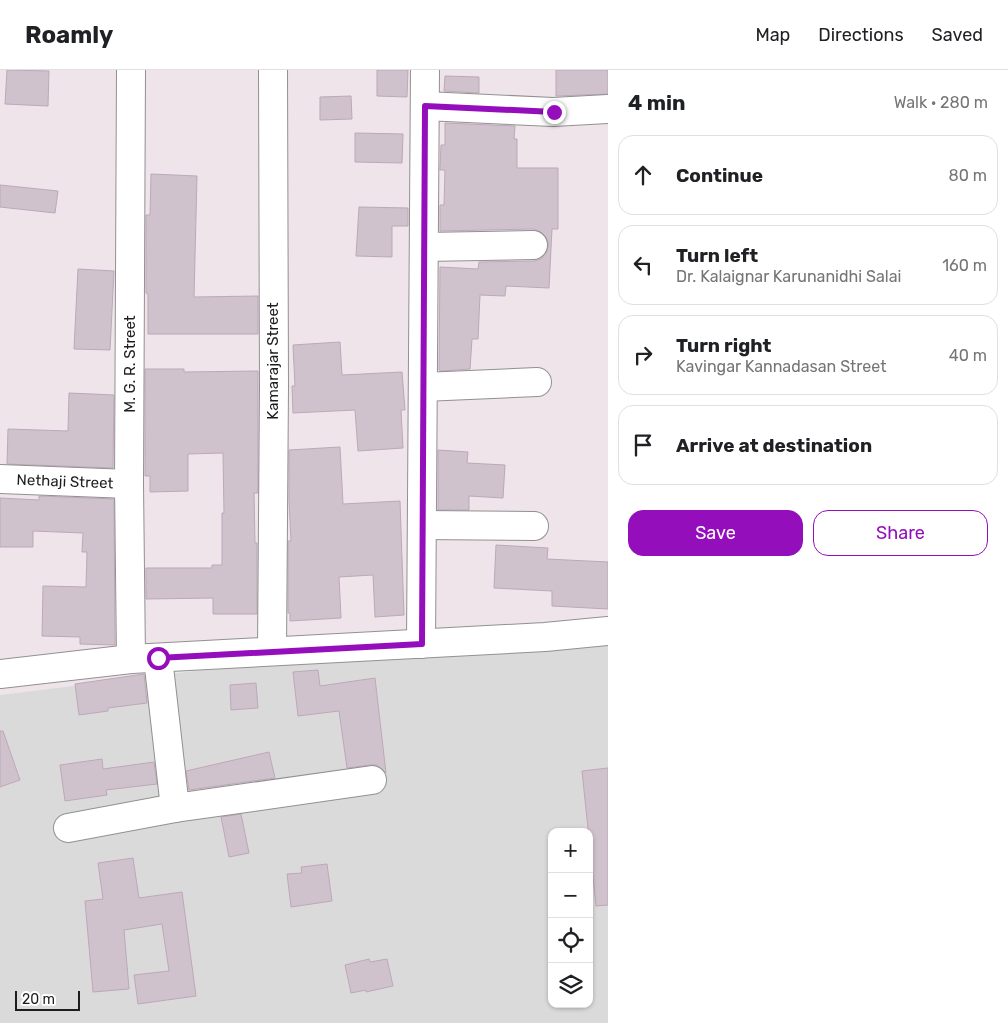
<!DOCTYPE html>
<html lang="en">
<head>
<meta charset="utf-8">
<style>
  :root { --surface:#fff; --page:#f2f2f2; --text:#202124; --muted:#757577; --line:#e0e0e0; --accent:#940fbb }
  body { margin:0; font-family:Rubik,sans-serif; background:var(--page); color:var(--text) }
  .controls { position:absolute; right:15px; bottom:15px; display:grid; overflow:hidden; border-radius:10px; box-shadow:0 1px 4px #0004 }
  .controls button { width:45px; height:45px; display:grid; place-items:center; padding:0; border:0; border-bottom:1px solid var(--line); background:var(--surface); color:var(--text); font:25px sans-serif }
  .scale { position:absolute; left:15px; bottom:12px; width:65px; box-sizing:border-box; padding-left:5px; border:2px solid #1d1d1d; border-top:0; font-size:14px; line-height:18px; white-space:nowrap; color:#1d1d1d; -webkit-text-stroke:4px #fff; paint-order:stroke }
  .stop { position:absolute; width:15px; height:15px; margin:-11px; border:4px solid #940fbb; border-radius:50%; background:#fff }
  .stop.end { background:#940fbb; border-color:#fff; box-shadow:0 1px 5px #0008 }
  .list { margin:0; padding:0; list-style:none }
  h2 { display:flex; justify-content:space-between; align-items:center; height:65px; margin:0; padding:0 20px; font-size:21px }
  h2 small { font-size:16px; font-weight:400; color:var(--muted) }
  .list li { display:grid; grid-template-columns:32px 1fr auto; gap:15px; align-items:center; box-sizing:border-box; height:80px; margin:0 10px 10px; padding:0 10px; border:1px solid var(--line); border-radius:15px }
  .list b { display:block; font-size:19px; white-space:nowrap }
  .list p { margin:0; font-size:16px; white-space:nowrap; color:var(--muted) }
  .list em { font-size:16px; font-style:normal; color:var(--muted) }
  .actions { display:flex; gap:10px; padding:15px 20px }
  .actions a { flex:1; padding:11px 0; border:1px solid var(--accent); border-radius:15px; text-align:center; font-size:18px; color:var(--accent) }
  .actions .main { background:var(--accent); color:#fff }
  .icon { flex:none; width:28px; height:28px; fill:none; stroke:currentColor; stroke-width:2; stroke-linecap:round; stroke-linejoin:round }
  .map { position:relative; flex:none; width:608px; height:953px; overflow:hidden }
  header { display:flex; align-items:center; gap:30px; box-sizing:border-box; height:70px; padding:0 25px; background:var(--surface); border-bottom:1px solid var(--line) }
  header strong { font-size:24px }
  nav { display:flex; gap:28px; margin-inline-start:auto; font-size:18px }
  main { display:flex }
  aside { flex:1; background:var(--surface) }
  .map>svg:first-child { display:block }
  .residential { fill:#dbdadb; fill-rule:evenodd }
  .building { fill:#d0c2cc; stroke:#bea7b9 }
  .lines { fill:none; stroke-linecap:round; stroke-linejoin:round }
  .minor-casing { stroke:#919191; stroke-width:30 }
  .minor { stroke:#fff; stroke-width:28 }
  .route { stroke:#940fbb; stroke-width:6 }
  .labels { text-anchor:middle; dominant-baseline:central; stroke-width:5; stroke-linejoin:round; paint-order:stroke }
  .street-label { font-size:15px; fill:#1d1d1d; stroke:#fff }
</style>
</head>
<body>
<header>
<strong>Roamly</strong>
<nav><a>Map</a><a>Directions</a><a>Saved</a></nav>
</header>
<main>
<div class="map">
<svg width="608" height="953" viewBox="0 0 608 953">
  <rect width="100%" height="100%" fill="#eee4e9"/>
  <path class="residential" d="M 608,550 L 608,953 L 0,953 L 0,625 ZM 552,762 L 589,762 L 589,934 L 552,934 Z"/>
  <path class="building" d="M 7,0 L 49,1 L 48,36 L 5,34 Z
    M 377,0 L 408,0 L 407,27 L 377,26 Z
    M 556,0 L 608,0 L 608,24 L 556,26 Z
    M 445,6 L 479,7 L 479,23 L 444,21 Z
    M 351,26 L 352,49 L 320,50 L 320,27 Z
    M 445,53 L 515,56 L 514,69 L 517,69 L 517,98 L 558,98 L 558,159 L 552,159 L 549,218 L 506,216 L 505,226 L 480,225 L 478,269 L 472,269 L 470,299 L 442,301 L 439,300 L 440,197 L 478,199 L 479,192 L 534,191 L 541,189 L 546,183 L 549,175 L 546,167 L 541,162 L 533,159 L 440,161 L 440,135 L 444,135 L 445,100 L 440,100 L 441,75 L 445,75 Z
    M 355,63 L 403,64 L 402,93 L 355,92 Z
    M 151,104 L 197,106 L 194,227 L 258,226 L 258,264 L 148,264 L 148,224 L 146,223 L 146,145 L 150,145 Z
    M 0,115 L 58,121 L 55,143 L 0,137 Z
    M 359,137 L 408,138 L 408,156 L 392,156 L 392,187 L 356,186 Z
    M 78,199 L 114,201 L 110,280 L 74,279 Z
    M 340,272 L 342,305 L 402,302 L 405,340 L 401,340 L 403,378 L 358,381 L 355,340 L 293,343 L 292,316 L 295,316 L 293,275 Z
    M 145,299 L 184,299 L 184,302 L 258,301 L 258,423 L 254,423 L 255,473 L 257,473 L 257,544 L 213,544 L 213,528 L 146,529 L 146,498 L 212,498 L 212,495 L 222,495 L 222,443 L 224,443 L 223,383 L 188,384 L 188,421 L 150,422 L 150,406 L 145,406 Z
    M 69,323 L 114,325 L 113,398 L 7,394 L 8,359 L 68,361 Z
    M 340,377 L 343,434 L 400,431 L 404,545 L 375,547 L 373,505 L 339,507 L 341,548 L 290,551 L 290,543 L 288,543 L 288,471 L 291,471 L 289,431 L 289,380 Z
    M 438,380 L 468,382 L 467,393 L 505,395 L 503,428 L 469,426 L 469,440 L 438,440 Z
    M 39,426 L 114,429 L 115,575 L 80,574 L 80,567 L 42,566 L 43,516 L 86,517 L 87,482 L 82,482 L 83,463 L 33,461 L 33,477 L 0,477 L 0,428 L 39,430 Z
    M 496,475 L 548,478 L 547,489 L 608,492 L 608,539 L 552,536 L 552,521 L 494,518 Z
    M 318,600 L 320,616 L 375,608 L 386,703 L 377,695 L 370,695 L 347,698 L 339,641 L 298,646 L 293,602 Z
    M 144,604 L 147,633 L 108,638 L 108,641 L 79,645 L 75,614 Z
    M 256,613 L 258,638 L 231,640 L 230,615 Z
    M 0,661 L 3,661 L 20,710 L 0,717 Z
    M 269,682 L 275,708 L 189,720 L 186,701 Z
    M 102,689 L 103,699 L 154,692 L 157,714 L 106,720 L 107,725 L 65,731 L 60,695 Z
    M 608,698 L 608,835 L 596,836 L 582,701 Z
    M 241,744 L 249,783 L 229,787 L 221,747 Z
    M 133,788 L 139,828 L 182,822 L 196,926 L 138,934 L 134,905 L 169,901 L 162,854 L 124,860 L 129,919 L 93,922 L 85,831 L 103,829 L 98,793 Z
    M 327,794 L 332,831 L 291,837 L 287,804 L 302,803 L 301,797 Z
    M 369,889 L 370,892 L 387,889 L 393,916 L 366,922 L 366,920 L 351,923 L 345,895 Z"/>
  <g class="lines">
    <g class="minor-casing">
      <g id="minor">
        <path d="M 131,0 L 129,414 L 131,589"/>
        <path d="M 425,36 L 553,42 L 608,39"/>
        <path d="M 424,177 L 533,175"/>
        <path d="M 423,317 L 537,312"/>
        <path id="s1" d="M 0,409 L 129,414"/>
        <path d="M 422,455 L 534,456"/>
        <path d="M 421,574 L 425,0"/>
        <path d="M 272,581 L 274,316 L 273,0"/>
        <path d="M 158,588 L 175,738 L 372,710"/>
        <path d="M 0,604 L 131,589 L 545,567 L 608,561"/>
        <path d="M 68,758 L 175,738"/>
      </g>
    </g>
    <use href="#minor" class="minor"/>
  </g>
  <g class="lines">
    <path class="route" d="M 158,588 L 422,574 L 425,36 L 554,42"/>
  </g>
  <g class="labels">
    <g class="street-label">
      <text transform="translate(273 291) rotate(-90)">Kamarajar Street</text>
      <text transform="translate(130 294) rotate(-90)">M. G. R. Street</text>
      <text stroke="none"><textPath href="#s1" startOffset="65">Nethaji Street</textPath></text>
    </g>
  </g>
</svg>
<div class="controls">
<button>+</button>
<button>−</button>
<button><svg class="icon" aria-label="locate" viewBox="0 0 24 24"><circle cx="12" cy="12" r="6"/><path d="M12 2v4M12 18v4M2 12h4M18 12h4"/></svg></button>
<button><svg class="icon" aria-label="layers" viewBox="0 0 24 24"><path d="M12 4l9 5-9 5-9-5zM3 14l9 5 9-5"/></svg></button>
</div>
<div class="scale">20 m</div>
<div class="stop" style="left:158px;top:588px"></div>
<div class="stop end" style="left:554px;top:42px"></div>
</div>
<aside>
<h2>4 min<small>Walk · 280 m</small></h2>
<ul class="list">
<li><svg class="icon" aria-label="ahead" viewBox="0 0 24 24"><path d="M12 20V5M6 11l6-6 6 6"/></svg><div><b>Continue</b></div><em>80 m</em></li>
<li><svg class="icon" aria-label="left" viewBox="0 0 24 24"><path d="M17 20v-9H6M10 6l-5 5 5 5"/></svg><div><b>Turn left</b><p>Dr. Kalaignar Karunanidhi Salai</p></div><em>160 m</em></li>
<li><svg class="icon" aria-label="right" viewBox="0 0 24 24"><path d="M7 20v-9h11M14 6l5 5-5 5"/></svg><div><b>Turn right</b><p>Kavingar Kannadasan Street</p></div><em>40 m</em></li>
<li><svg class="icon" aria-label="arrive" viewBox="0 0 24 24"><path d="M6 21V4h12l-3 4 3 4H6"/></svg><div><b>Arrive at destination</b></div></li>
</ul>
<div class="actions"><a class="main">Save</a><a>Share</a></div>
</aside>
</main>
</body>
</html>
